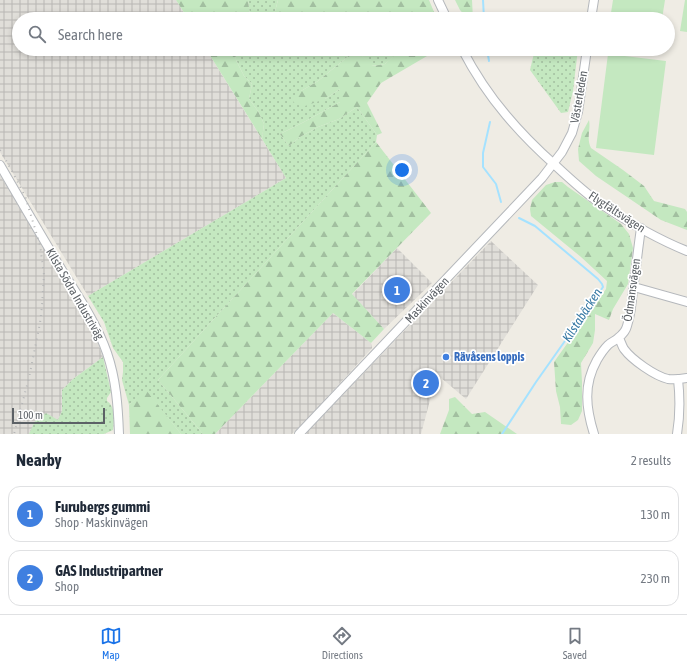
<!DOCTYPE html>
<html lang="en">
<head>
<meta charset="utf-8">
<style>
  :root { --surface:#fff; --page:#f2f2f3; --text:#1f2937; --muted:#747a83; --line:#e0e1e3; --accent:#1a73e8 }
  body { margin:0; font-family:"Asap Condensed",sans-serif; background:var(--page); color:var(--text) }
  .scale { position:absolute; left:12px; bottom:10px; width:93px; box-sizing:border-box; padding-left:4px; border:2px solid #5c6166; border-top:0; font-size:11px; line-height:14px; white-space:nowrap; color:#5c6166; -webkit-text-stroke:3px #fff; paint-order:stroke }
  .you { position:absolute; left:402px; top:170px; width:14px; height:14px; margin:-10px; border:3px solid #fff; border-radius:50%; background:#1a73e8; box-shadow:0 0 0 6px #1a73e833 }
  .badge { display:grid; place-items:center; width:26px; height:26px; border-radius:50%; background:var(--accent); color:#fff; font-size:13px; font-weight:700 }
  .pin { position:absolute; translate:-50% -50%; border:2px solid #fff; box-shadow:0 1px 4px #0006 }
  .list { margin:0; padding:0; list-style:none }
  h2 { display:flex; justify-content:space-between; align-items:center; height:52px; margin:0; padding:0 16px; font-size:17px }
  h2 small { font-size:13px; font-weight:400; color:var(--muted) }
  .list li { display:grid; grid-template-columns:26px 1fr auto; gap:12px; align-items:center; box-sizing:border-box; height:56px; margin:0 8px 8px; padding:0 8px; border:1px solid var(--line); border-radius:12px }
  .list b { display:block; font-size:15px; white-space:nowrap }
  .list p { margin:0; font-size:13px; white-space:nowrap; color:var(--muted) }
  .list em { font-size:13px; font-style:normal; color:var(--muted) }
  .icon { flex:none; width:22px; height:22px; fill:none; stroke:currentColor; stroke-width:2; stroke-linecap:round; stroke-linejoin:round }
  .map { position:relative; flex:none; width:687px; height:434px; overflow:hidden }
  .search { position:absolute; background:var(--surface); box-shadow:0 2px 6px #0003; left:12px; right:12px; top:12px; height:44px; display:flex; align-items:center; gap:10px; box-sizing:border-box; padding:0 14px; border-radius:22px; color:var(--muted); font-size:15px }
  .sheet { height:180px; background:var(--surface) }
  nav { display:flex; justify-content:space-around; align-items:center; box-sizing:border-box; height:56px; border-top:1px solid var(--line); background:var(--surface); font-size:11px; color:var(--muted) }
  nav a { display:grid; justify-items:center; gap:2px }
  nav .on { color:var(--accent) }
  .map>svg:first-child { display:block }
  .industrial { fill:url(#industrial-grid) }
  .grass { fill:url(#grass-dots) }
  .forest { fill:url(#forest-firs) }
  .garden { fill:#c4e8c0 }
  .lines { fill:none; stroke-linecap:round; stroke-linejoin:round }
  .stream { stroke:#a5e2ff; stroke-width:2 }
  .minor-casing { stroke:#b5b8bc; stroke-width:10 }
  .minor { stroke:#fff; stroke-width:8 }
  .rail { stroke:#b5b6b7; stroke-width:2; stroke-dasharray:1 5; stroke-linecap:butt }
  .shop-dot { fill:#3f7fe0; stroke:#fff; stroke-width:1.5 }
  .labels { text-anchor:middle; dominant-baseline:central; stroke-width:3.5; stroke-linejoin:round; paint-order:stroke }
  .street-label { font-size:12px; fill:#5c6166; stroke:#fff }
  .shop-label { font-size:12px; font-weight:bold; fill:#366cbe; stroke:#fff; text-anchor:start }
  .water-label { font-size:13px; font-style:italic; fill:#3779a4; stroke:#fff }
</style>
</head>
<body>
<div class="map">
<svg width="687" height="434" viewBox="0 0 687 434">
  <defs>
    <pattern id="industrial-grid" width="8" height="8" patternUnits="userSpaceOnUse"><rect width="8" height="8" fill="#e0ded9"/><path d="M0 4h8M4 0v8" fill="none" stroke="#b9b7b4"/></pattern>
    <pattern id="grass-dots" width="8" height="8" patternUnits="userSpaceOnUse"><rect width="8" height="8" fill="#c4e8c0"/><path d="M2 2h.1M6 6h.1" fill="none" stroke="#a2bfa0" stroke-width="1.8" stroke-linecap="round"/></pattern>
    <pattern id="forest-firs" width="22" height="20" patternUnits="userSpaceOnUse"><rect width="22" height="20" fill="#c4e8c0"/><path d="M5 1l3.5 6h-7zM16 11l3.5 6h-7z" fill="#a2bfa0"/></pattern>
  </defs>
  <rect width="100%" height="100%" fill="#efece4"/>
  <path class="industrial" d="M 0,0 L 176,0 L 188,19 L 19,19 L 19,49 L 206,49 L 286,178 L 88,296 L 0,152 Z
    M 0,175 L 59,270 L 93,329 L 103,357 L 73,379 L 62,390 L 62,411 L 58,420 L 29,434 L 0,434 Z
    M 491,241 L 538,285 L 466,399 L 440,377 L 432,393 L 421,434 L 305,434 Z
    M 397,248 L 432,283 L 384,329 L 352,295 Z
    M 333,313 L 371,343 L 372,348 L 311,415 L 292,434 L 215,434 Z"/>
  <path class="grass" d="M 248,0 L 278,0 L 273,19 L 248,19 L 250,16 Z
    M 235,49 L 396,49 L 398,53 L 385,64 L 371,66 L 356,50 L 318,81 L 301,91 L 325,99 L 340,89 L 340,102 L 304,122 L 280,134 L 289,146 L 300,137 L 318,127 L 339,119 L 357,107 L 377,135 L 376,142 L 158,380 L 203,434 L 181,434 L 146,391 L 129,405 L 122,380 L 123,372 L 123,362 L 113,348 L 104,322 L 88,296 L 286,178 L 262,139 L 264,124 L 258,111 L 249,99 L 252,84 L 244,76 L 236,60 Z
    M 535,49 L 578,49 L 573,91 L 568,112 L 561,113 L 530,70 Z
    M 103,357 L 111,392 L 107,398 L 107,401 C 116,407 114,421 113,430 L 104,434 L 29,434 L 35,421 L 46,413 L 58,420 L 62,411 L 62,390 L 73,379 Z"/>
  <path class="forest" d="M 176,0 L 248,0 L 250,16 L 248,19 L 188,19 Z
    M 278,0 L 429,0 L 437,19 L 273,19 Z
    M 455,0 L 472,0 L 473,19 L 468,19 L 460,10 Z
    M 206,49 L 235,49 L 236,60 L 244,76 L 252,84 L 249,99 L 258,111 L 264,124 L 262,139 Z
    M 396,49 L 439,49 L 381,83 L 367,103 L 382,133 L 377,135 L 357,107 L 339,119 L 318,127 L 300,137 L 289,146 L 280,134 L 304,122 L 340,102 L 340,89 L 325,99 L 302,107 L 293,102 L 301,91 L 318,81 L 356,50 L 372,66 L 385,64 L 397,53 Z
    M 589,120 C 591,130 586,138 591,148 L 623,170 L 644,186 L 654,201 L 685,209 L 687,212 L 687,230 L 661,220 L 596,176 L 579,161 L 578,149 L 582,133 Z
    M 376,142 L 431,213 L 352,294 L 384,329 L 371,343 L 333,313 L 215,434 L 203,434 L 158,380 Z
    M 555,182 L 562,182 L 568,187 L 621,224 L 629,234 L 633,248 L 628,284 L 613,309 L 609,320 L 595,314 L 595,330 L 593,343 L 581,363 L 582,382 L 582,411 L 578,420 L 571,425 L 561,424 L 560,407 L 556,391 L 554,362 L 606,289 L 607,281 L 581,257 L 531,216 L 530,209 L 532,200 L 546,185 Z
    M 146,390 L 181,434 L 130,434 L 129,405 Z
    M 455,397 L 472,414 L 485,412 L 517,434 L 440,434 L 449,410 L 449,399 Z"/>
  <path class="garden" d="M 613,0 L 665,0 L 662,19 L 610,19 Z
    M 685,0 L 687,0 L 687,32 L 680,31 Z
    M 608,54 L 666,61 L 654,155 L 596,148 Z"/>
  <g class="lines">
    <path class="stream" d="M 483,0 L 484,19
      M 487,49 L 489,61
      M 490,122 L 483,153 L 483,167 L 496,184 L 501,202
      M 502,434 L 536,382 L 603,287 L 602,284 L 598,279 L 535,226 L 519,218"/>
    <g class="minor-casing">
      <path id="minor" d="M 438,0 L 447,19
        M 591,19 L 594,0
        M 462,49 C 474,72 489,95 506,115 C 521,133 537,149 555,165 C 570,179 585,193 601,204 C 628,222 657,239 687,251
        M 0,165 C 19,198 38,230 57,262 C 75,292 96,321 107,353 C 116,379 118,406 119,434
        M 634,287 L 687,302
        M 619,338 C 621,342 622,346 624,349 C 632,360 655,376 668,379 C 675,380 681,379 687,378
        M 299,434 L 542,178 L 562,152 L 572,133 L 578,112 L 587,49
        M 594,434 C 586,408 583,385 597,360 C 600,355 604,349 608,345 C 611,342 615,341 618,338 C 622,335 626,330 627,326 C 631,314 632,302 633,289 C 636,269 638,249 641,228
        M 677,434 C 680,416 680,397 678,379"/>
    </g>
    <use href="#minor" class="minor"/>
    <path class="rail" d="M 0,150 L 12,171 L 25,196 L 40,245 L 44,275 L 42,306 L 40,323 L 29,378 L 14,434"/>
  </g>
  <circle class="shop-dot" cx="446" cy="357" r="4"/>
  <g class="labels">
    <g class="street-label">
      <text transform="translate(579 97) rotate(-80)">Västerleden</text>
      <text transform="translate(617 212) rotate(33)">Flygfältsvägen</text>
      <text transform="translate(632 290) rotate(-82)">Ödmansvägen</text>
      <text transform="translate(75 294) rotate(60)">Kilsta Södra Industriväg</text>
      <text transform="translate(427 300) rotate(-47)">Maskinvägen</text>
    </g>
    <g class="shop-label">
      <text x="454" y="357">Rävåsens loppis</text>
    </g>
    <g class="water-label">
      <text transform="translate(582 315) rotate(-57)">Kilstabäcken</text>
    </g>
  </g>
</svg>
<div class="scale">100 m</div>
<div class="you"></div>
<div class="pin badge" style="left:397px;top:290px;background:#3f7fe0">1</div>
<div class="pin badge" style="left:426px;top:383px;background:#3f7fe0">2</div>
<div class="search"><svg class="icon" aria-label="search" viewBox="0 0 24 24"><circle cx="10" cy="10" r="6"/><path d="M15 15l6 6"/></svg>Search here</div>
</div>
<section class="sheet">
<h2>Nearby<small>2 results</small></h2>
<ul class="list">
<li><span class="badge" style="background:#3f7fe0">1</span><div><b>Furubergs gummi</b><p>Shop · Maskinvägen</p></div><em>130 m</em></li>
<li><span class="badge" style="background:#3f7fe0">2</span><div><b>GAS Industripartner</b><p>Shop</p></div><em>230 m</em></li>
</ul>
</section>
<nav>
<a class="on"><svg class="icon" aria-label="map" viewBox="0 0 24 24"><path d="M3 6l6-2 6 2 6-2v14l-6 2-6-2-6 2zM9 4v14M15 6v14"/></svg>Map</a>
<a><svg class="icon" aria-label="directions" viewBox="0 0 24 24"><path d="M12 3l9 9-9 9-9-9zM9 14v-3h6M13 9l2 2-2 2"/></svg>Directions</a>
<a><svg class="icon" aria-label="saved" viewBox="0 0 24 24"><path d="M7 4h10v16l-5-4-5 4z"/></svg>Saved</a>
</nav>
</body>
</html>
